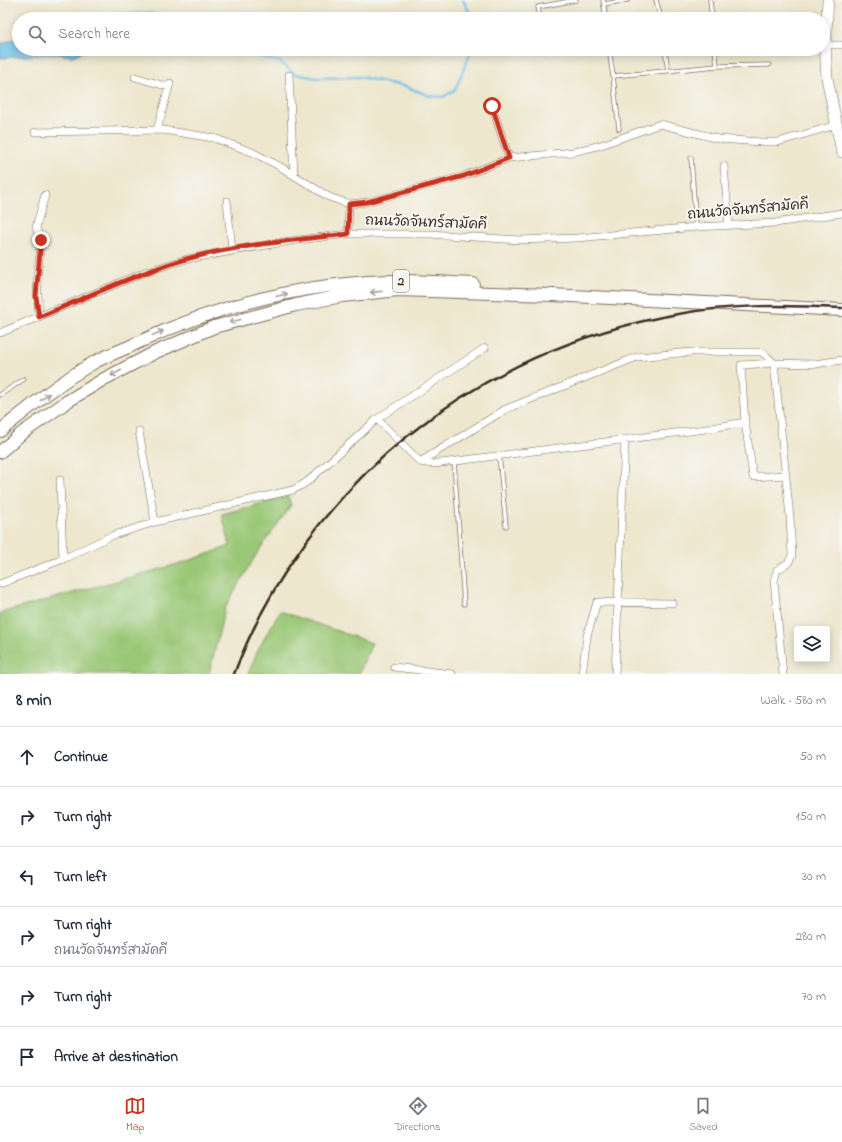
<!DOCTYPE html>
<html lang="en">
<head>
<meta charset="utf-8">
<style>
  :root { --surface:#fff; --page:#f6f6f7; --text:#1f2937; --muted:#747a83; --line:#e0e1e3; --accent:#c8321e }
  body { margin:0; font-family:"Indie Flower","Playpen Sans Thai",sans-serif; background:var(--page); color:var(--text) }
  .controls { position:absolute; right:12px; bottom:12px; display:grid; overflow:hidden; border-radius:4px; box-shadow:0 2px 10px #0003 }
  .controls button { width:36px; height:36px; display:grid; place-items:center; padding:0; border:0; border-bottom:1px solid var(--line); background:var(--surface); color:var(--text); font:20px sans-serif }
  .stop { position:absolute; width:12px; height:12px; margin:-9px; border:3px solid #c8321e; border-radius:50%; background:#fff }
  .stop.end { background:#c8321e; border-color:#fff; box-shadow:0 1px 4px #0008 }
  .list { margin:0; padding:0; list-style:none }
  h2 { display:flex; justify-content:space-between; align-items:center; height:52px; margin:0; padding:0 16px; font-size:17px }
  h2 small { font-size:13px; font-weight:400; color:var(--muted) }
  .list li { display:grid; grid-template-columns:26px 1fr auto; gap:12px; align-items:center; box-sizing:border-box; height:60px; padding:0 16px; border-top:1px solid var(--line) }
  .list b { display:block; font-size:15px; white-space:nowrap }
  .list p { margin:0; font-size:13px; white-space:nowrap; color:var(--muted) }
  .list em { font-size:13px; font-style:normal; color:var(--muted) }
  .icon { flex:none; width:22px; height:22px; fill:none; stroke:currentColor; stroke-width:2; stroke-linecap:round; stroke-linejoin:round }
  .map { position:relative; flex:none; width:842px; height:674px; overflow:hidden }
  .search { position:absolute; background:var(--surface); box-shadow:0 2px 10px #0003; left:12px; right:12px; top:12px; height:44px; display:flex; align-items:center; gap:10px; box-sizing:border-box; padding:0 14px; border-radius:22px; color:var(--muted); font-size:15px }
  .sheet { height:412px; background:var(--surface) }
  nav { display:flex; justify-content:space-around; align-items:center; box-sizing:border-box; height:56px; border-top:1px solid var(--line); background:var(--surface); font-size:11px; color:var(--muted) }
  nav a { display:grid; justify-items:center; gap:2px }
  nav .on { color:var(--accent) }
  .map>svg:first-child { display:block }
  .green { fill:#99c775; stroke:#6a784a }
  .water { fill:#6dbfe9; stroke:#547484 }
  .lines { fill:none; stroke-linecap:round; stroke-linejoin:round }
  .stream { stroke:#6dbfe9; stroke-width:2.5 }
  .service-casing { stroke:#7a6c5b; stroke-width:5 }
  .minor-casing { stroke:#7a6c5b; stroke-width:8 }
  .primary-casing { stroke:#7a6c5b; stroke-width:12 }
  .trunk-casing { stroke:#7a6c5b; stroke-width:14 }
  .service { stroke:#fff; stroke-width:3.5 }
  .minor { stroke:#fff; stroke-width:7 }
  .primary { stroke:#fff; stroke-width:11 }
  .trunk { stroke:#fff; stroke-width:12 }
  .rail { stroke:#3b2a1e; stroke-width:2.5 }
  .oneway { stroke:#a79f9a }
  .route { stroke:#c8321e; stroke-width:5 }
  .labels { text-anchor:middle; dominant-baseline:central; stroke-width:4; stroke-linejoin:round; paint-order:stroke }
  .shield { fill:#f6f6f2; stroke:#73675e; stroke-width:1 }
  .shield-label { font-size:13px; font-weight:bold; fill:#3b2a1e }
  .street-label { font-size:14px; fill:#3b2a1e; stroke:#f6f6f2 }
</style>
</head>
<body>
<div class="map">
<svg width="842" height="674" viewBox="0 0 842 674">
  <rect width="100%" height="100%" fill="#f6f6f2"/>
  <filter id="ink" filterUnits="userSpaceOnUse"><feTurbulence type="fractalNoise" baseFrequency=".025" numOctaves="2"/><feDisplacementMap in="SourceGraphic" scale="8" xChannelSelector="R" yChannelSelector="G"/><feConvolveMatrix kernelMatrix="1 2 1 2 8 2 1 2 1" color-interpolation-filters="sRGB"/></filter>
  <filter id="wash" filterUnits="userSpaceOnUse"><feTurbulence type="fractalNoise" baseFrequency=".012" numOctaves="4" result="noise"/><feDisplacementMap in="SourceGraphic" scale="16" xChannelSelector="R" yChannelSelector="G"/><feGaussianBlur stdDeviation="0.9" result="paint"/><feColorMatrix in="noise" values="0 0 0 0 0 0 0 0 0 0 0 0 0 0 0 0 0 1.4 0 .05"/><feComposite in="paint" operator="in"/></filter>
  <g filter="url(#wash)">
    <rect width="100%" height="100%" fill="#eee7cd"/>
    <path class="green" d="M 288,496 L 291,505 L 256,555 L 225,608 L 209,674 L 0,674 L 0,613 L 185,562 L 230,546 L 222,514 Z
      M 280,611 L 372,643 L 359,674 L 248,674 L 258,650 Z"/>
    <path class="water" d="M 19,37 L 19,49 L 91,49 L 72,56 L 54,54 L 0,58 L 0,44 Z"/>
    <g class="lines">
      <path class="stream" d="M 463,0 L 473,19
        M 114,19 L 117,14 L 150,13 L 163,19
        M 204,49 L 205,49
        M 230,49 L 280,62 L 295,74 L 317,78 L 360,77 L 407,87 L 430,96 L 443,97 L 455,90 L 472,49"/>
    </g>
  </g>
  <g filter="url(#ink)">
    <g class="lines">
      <g class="service-casing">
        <path id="service" d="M 603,0 L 606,19
          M 656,0 L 661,19
          M 710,0 L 712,19
          M 604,4 L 628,0
          M 540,19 L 538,7 L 576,0
          M 544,49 L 544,51
          M 609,49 L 613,76 L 717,66 L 769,65
          M 665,49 L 668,71
          M 715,49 L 717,66
          M 613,76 L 619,129
          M 691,158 L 696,227
          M 0,395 L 24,379
          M 499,455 L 506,526
          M 454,461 L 464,604"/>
      </g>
      <g class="minor-casing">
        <path id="minor" d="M 825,45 L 842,45
          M 289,75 L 294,175
          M 135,77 L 169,87
          M 492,106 L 509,158
          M 157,130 L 170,83
          M 35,132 L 163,130 L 214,138 L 252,152 L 279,166 L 329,197 L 349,204 L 367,202 L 464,176 L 509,158 L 573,152 L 601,145 L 660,124 L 719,139 L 761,142 L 778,142 L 836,125
          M 724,166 L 729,225
          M 227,201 L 232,250
          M 348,234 L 349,204
          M 39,317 L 37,277 L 41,244 L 36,227 L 45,195
          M 0,333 L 145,272 L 187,259 L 290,241 L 348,234 L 430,234 L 520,240 L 577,238 L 696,227 L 775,223 L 842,213
          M 377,419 L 420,462 L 433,464 L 706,429 L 745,422 L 741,365 L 774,363 L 790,517 L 792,556 L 788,563 L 777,570 L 774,581 L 783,674
          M 745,422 L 753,477 L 785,475
          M 139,431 L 155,522
          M 420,462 L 506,409 L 637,357 L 691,352 L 762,352 L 774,363 L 815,364 L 842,360
          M 60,480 L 63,559
          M 0,584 L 63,559 L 111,536 L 155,522 L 293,490 L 307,482 L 377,419 L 485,348
          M 394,667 L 452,674
          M 582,674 L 587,636 L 597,602 L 672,603
          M 615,674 L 625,439"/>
      </g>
      <g class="primary-casing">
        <path id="primary" d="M 828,0 L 825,45 L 827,78 L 842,152"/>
      </g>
      <g class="trunk-casing">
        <path id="trunk" d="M 0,431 C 30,407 60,382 93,363 C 107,355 123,350 137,343 C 217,305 312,281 401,281 C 425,281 449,283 473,284
          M 0,452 L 21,434 L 68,401 L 104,379 L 156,352 L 214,327 L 296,305 L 342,296 L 398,290 L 552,295 L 842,310"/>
      </g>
      <use href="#service" class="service"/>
      <use href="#minor" class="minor"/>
      <use href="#primary" class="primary"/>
      <use href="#trunk" class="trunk"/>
      <path class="rail" d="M 234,674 C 307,483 477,349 678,314 C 731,304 788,305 842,308"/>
    </g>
    <defs><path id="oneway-shaft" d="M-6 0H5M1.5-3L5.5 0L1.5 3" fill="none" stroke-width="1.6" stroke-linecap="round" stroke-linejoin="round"/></defs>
    <g class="oneway">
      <use href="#oneway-shaft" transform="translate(376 292) rotate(173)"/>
      <use href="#oneway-shaft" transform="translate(282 295) rotate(-14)"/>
      <use href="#oneway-shaft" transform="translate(235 321) rotate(165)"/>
      <use href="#oneway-shaft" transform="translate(158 333) rotate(-23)"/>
      <use href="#oneway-shaft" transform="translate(116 373) rotate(152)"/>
      <use href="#oneway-shaft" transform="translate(45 397) rotate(-37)"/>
    </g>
  </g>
  <g class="lines" filter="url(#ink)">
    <path class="route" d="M 41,240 L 36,296 L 39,317 C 87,297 135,274 186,259 C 238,245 294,240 348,234 L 349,204 L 367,202 L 464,176 L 509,158 L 492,106"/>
  </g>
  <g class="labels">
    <rect class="shield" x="393" y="270" width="16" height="22" rx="3"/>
    <g class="shield-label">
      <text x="401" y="281">2</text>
    </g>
    <g class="street-label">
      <text transform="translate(748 210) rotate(-5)">ถนนวัดจันทร์สามัคคี</text>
      <text transform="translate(426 223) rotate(2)">ถนนวัดจันทร์สามัคคี</text>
    </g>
  </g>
</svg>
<div class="controls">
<button><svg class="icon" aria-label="layers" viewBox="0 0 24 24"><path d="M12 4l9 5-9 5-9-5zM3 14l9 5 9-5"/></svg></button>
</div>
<div class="stop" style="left:492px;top:106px"></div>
<div class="stop end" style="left:41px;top:240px"></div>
<div class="search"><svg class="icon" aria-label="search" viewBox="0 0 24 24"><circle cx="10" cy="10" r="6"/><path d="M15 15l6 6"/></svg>Search here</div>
</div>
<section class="sheet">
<h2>8 min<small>Walk · 580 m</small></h2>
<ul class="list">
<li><svg class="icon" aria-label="ahead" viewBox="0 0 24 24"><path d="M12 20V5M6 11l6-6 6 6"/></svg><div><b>Continue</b></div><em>50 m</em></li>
<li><svg class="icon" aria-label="right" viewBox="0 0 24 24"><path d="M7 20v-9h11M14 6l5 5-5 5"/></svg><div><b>Turn right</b></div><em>150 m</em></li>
<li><svg class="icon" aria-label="left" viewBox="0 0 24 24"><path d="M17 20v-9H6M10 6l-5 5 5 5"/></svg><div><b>Turn left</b></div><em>30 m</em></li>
<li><svg class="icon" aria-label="right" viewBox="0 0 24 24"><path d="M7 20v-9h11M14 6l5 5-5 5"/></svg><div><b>Turn right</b><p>ถนนวัดจันทร์สามัคคี</p></div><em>280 m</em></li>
<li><svg class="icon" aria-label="right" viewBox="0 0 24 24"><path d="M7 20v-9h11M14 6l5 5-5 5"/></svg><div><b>Turn right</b></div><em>70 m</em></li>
<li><svg class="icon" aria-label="arrive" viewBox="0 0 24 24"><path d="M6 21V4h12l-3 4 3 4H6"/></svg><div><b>Arrive at destination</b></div></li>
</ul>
</section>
<nav>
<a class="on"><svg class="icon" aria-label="map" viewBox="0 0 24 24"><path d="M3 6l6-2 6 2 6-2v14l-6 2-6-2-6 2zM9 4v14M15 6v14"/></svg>Map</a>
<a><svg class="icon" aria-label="directions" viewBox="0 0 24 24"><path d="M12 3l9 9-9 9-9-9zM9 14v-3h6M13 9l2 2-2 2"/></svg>Directions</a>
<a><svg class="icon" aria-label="saved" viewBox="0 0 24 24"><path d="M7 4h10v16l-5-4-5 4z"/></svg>Saved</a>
</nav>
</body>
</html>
